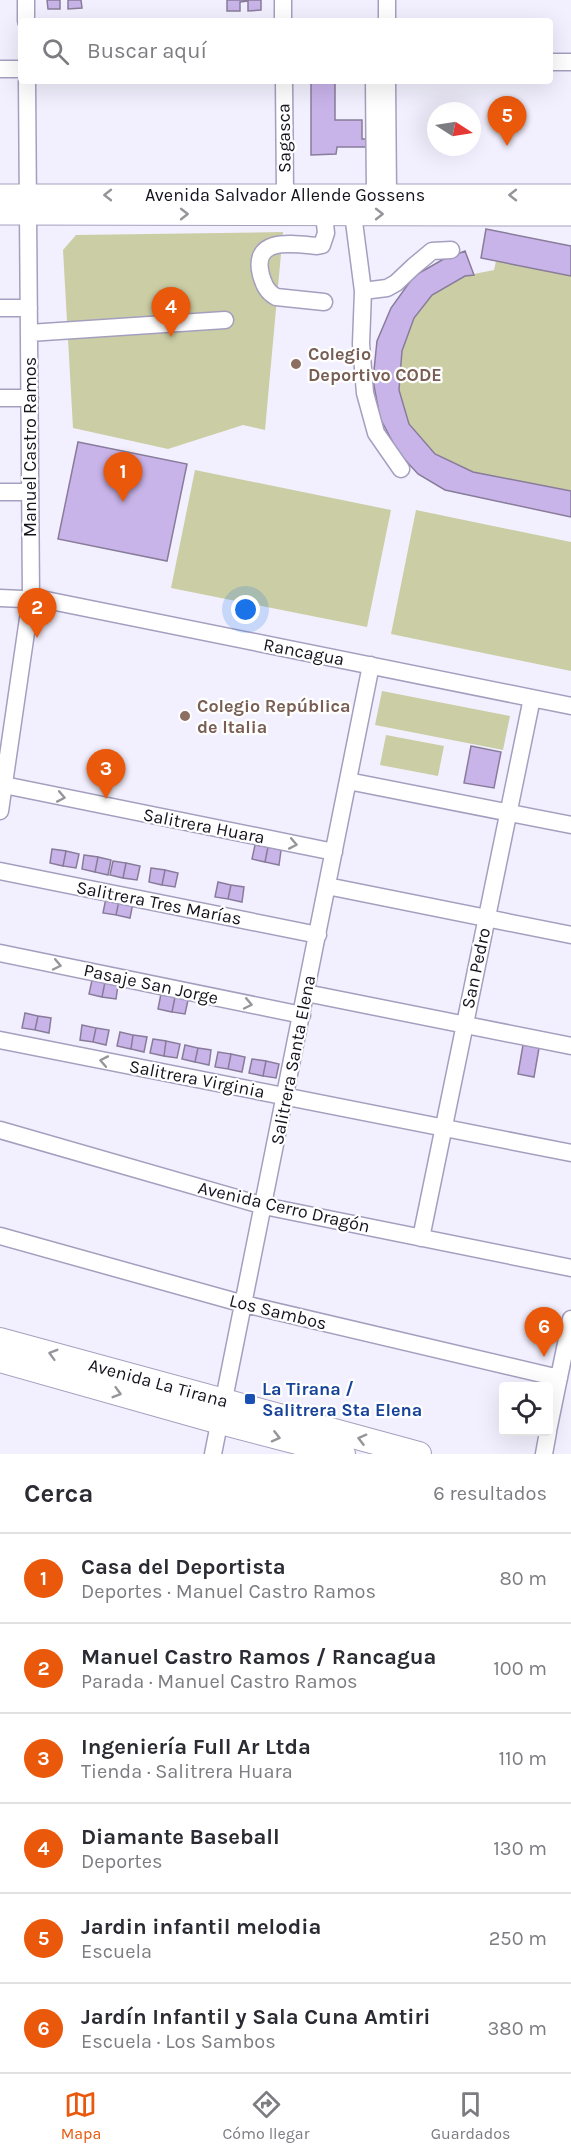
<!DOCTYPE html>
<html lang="es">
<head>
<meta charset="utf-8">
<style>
  :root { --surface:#fff; --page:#f2f2f3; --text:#2b2b33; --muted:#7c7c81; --line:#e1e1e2; --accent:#ea580c }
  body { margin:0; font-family:Karla,sans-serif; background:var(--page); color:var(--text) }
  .controls { position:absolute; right:18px; bottom:18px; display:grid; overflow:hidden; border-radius:6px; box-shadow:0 6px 24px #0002 }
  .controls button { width:54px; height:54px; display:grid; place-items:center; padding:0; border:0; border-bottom:2px solid var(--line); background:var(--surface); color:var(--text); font:30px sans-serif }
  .compass { position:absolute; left:427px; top:102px; width:54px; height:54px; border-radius:50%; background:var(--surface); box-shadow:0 6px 24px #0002; rotate:102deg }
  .you { position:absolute; left:246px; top:610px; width:21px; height:21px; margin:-15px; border:4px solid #fff; border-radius:50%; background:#1a73e8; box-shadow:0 0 0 9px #1a73e833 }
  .badge { display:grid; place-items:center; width:39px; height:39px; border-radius:50%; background:var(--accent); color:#fff; font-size:20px; font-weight:700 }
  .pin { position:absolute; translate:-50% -50px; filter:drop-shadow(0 2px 3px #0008) }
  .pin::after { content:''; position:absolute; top:32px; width:21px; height:18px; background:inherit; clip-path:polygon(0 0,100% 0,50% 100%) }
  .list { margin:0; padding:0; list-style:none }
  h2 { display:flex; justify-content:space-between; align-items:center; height:78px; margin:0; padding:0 24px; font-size:26px }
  h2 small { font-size:20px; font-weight:400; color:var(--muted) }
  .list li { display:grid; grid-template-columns:39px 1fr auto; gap:18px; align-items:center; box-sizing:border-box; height:90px; padding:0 24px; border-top:2px solid var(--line) }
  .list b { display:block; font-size:22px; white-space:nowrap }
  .list p { margin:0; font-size:20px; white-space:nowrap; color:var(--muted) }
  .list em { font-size:20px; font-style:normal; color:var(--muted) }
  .icon { flex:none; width:33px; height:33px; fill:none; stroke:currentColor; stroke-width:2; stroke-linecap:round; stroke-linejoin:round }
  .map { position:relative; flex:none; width:571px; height:1454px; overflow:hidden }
  .search { position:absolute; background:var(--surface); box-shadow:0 6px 24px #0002; left:18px; right:18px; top:18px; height:66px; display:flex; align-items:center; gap:15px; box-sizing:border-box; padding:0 21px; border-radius:6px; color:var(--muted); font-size:22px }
  .sheet { height:618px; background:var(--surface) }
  nav { display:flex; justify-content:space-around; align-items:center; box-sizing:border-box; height:84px; border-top:2px solid var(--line); background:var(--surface); font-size:16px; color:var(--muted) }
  nav a { display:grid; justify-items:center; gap:3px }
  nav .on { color:var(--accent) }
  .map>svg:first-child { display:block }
  .green { fill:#cbcea4 }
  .building { fill:#c9b4ea; stroke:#887c9a; stroke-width:1.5 }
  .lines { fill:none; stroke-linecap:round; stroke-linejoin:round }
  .minor-casing { stroke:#a59fbf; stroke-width:19 }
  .major-casing { stroke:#a59fbf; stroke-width:23 }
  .highway-casing { stroke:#a59fbf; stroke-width:26 }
  .minor { stroke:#fff; stroke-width:16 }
  .major { stroke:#fff; stroke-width:21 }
  .highway { stroke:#fff; stroke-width:24 }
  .oneway { stroke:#96959a }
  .education-dot { fill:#8d6e63; stroke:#fff; stroke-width:2 }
  .transit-dot { fill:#1a4fb4; stroke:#fff; stroke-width:2 }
  .labels { text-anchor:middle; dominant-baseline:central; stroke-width:4.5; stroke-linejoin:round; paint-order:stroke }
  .street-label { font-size:18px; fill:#15131e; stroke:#fff }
  .education-label { font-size:18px; font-weight:bold; fill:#785e54; stroke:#fff; text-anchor:start }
  .transit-label { font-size:18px; font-weight:bold; fill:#164399; stroke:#fff; text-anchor:start }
</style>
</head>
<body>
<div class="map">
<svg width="571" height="1454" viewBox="0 0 571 1454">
  <rect width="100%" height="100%" fill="#f2f0fe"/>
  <path class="green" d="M 486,229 L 571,246 L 571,517 L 445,490 L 418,474 L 398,452 L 377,341 L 391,308 L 414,276 L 442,260 L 465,251 L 474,274 L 494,270 L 496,261 L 481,258 Z
    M 283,232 L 265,430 L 243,425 L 168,449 L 73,428 L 63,250 L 76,235 Z
    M 195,470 L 391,510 L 367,627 L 171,588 Z
    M 416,510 L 571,542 L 571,671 L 391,634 Z
    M 382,691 L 510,716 L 503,750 L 375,725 Z
    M 386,735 L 444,746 L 438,776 L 380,765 Z"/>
  <path class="building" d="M 47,0 L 60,0 L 60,9 L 48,9 Z
    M 68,0 L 81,0 L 82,8 L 68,9 Z
    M 227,0 L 261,0 L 261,10 L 248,11 L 248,1 L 240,2 L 240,11 L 227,11 Z
    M 311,82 L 335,82 L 335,120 L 362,120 L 362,139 L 367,139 L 368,147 L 337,147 L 336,154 L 311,155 Z
    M 486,229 L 571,246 L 571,276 L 481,258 Z
    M 465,251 L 474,275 L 465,276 L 432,295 L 414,318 L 402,351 L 399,390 L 409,424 L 435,454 L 473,472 L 571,491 L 571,517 L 445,490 L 418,474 L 398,452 L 380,418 L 373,380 L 377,341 L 391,308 L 414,276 L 442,260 Z
    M 78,442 L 187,464 L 167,561 L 58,539 Z
    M 471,746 L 501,752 L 494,788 L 464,783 Z
    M 255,845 L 268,847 L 265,862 L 252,859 Z
    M 268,847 L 281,850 L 279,865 L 265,862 Z
    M 52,849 L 66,851 L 63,866 L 50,863 Z
    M 66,851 L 79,854 L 76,868 L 63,866 Z
    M 84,855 L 98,857 L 95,872 L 82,869 Z
    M 98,857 L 111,860 L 108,875 L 95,872 Z
    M 113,861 L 126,863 L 123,878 L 110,875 Z
    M 126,863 L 140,866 L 137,880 L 123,878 Z
    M 151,868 L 165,870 L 162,885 L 149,882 Z
    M 165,870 L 178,873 L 175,887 L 162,885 Z
    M 218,882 L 231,885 L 228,899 L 215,897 Z
    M 231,885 L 244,887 L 242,902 L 228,899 Z
    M 106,898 L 119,901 L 116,915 L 103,913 Z
    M 119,901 L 133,903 L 130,918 L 116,915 Z
    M 92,980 L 105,982 L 102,997 L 89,994 Z
    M 105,982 L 118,985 L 116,999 L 102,997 Z
    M 161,994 L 175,997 L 172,1012 L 158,1009 Z
    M 175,997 L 188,1000 L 185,1014 L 172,1012 Z
    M 25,1013 L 38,1016 L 35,1030 L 22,1028 Z
    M 38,1016 L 51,1018 L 49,1033 L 35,1030 Z
    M 82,1025 L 96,1028 L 93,1042 L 80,1040 Z
    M 96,1028 L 109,1030 L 106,1045 L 93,1042 Z
    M 120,1032 L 133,1035 L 131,1049 L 117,1046 Z
    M 133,1035 L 147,1037 L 144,1052 L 131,1049 Z
    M 153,1039 L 166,1041 L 164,1056 L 150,1053 Z
    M 166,1041 L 180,1044 L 177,1058 L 164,1056 Z
    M 185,1045 L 198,1048 L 195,1062 L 182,1059 Z
    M 523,1045 L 539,1048 L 534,1077 L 518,1074 Z
    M 198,1048 L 211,1050 L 209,1065 L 195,1062 Z
    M 218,1052 L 231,1054 L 228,1069 L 215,1067 Z
    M 231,1054 L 245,1057 L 242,1072 L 228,1069 Z
    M 252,1059 L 266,1061 L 263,1076 L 249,1073 Z
    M 266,1061 L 279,1064 L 276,1078 L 263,1076 Z"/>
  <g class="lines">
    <g class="minor-casing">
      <path id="minor" d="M 26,0 L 26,21
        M 283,0 L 283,21
        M 387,0 L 387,21
        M 550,62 L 571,62
        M 0,69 L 21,69
        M 284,81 L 285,195
        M 374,81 L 375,195
        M 387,81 L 388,195
        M 353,214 L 363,291 L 361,344 L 365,393 L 376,433 L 401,469
        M 363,291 L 387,288 L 396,283 L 414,266 L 432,251 L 451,250
        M 324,302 L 276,297 C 267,292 264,285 261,275 C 251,236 294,244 317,246 L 322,245 L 326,233 L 324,214
        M 0,308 L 29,308
        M 29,333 L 225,320
        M 0,398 L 30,398
        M 0,492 L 30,492
        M 0,598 L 46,600 L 571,706
        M 348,781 L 571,825
        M 4,785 L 334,852
        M 0,811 L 31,598 L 27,81
        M 0,871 L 318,935
        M 327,886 L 571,935
        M 0,953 L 302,1015
        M 306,993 L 571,1046
        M 0,1040 L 571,1153
        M 0,1130 L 264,1206 L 571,1268
        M 0,1236 L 244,1304 L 559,1378
        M 421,1238 L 532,698
        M 548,1431 L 571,1319
        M 213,1454 L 371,665
        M 544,1454 L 548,1432"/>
    </g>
    <g class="major-casing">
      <g id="major">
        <path id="s1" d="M 0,195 L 571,195"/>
        <path d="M 0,214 L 571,215"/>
      </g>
    </g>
    <g class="highway-casing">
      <g id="highway">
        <path id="s2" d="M 0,1340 L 419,1454"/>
        <path d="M 0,1360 L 209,1419 L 343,1454"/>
      </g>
    </g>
    <use href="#minor" class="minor"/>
    <use href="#major" class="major"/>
    <use href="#highway" class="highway"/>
  </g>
  <defs><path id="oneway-chevron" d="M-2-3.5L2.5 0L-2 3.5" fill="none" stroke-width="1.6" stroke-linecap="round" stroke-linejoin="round" transform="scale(1.5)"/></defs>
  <g class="oneway">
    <use href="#oneway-chevron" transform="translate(108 195) rotate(180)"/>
    <use href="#oneway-chevron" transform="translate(513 195) rotate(180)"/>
    <use href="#oneway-chevron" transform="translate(184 214)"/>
    <use href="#oneway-chevron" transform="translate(379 214)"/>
    <use href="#oneway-chevron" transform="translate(61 797) rotate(11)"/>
    <use href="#oneway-chevron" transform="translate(293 844) rotate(11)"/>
    <use href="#oneway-chevron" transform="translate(57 965) rotate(12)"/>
    <use href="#oneway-chevron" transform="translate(248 1004) rotate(12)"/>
    <use href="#oneway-chevron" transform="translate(104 1061) rotate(-169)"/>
    <use href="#oneway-chevron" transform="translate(53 1354) rotate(-164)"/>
    <use href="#oneway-chevron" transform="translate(117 1393) rotate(16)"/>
    <use href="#oneway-chevron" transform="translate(276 1437) rotate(14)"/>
    <use href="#oneway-chevron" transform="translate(362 1439) rotate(-165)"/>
  </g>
  <g class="education-dot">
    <circle cx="296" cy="364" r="6"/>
    <circle cx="185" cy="716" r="6"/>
  </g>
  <rect class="transit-dot" x="244" y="1393" width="12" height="12" rx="3"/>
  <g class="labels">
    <g class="street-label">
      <text transform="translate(284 138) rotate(-91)">Sagasca</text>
      <text stroke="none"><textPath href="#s1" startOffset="285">Avenida Salvador Allende Gossens</textPath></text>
      <text transform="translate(30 447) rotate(-90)">Manuel Castro Ramos</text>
      <text transform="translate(304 652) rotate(11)">Rancagua</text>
      <text transform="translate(204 826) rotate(11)">Salitrera Huara</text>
      <text transform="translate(159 903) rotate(11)">Salitrera Tres Marías</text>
      <text transform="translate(476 968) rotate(-78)">San Pedro</text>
      <text transform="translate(151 984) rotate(12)">Pasaje San Jorge</text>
      <text transform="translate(293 1060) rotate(-79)">Salitrera Santa Elena</text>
      <text transform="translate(197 1079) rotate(11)">Salitrera Virginia</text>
      <text transform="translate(284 1207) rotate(13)">Avenida Cerro Dragón</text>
      <text transform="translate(278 1312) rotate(14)">Los Sambos</text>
      <text stroke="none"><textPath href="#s2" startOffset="164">Avenida La Tirana</textPath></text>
    </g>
    <g class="education-label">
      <text x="308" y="354">Colegio<tspan x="308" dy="21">Deportivo CODE</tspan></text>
      <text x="197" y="706">Colegio República<tspan x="197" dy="21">de Italia</tspan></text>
    </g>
    <g class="transit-label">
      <text x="262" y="1389">La Tirana /<tspan x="262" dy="21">Salitrera Sta Elena</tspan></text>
    </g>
  </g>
</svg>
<div class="controls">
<button><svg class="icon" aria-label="locate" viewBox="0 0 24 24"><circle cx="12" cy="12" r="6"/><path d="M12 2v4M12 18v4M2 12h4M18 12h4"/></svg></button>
</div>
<svg class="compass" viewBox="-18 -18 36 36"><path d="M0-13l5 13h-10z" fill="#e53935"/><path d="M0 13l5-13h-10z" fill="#7c7c81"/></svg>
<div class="you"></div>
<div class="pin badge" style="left:123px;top:502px">1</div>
<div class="pin badge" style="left:37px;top:638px">2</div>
<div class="pin badge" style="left:106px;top:799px">3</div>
<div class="pin badge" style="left:171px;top:337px">4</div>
<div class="pin badge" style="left:507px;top:146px">5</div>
<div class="pin badge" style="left:544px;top:1357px">6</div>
<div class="search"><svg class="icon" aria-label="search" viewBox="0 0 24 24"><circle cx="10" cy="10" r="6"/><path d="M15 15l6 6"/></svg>Buscar aquí</div>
</div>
<section class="sheet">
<h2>Cerca<small>6 resultados</small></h2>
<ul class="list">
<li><span class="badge">1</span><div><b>Casa del Deportista</b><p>Deportes · Manuel Castro Ramos</p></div><em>80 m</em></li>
<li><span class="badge">2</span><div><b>Manuel Castro Ramos / Rancagua</b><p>Parada · Manuel Castro Ramos</p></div><em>100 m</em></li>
<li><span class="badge">3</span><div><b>Ingeniería Full Ar Ltda</b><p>Tienda · Salitrera Huara</p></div><em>110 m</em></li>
<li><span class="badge">4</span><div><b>Diamante Baseball</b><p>Deportes</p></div><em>130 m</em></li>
<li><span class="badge">5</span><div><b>Jardin infantil melodia</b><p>Escuela</p></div><em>250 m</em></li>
<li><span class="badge">6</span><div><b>Jardín Infantil y Sala Cuna Amtiri</b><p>Escuela · Los Sambos</p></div><em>380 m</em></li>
</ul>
</section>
<nav>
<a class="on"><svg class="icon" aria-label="map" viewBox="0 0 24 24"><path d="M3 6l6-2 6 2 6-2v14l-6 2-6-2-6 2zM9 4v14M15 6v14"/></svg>Mapa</a>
<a><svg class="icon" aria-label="directions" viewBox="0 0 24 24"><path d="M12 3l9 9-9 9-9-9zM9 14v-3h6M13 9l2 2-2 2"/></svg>Cómo llegar</a>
<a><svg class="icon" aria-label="saved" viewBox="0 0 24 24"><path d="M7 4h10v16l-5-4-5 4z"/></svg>Guardados</a>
</nav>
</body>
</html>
